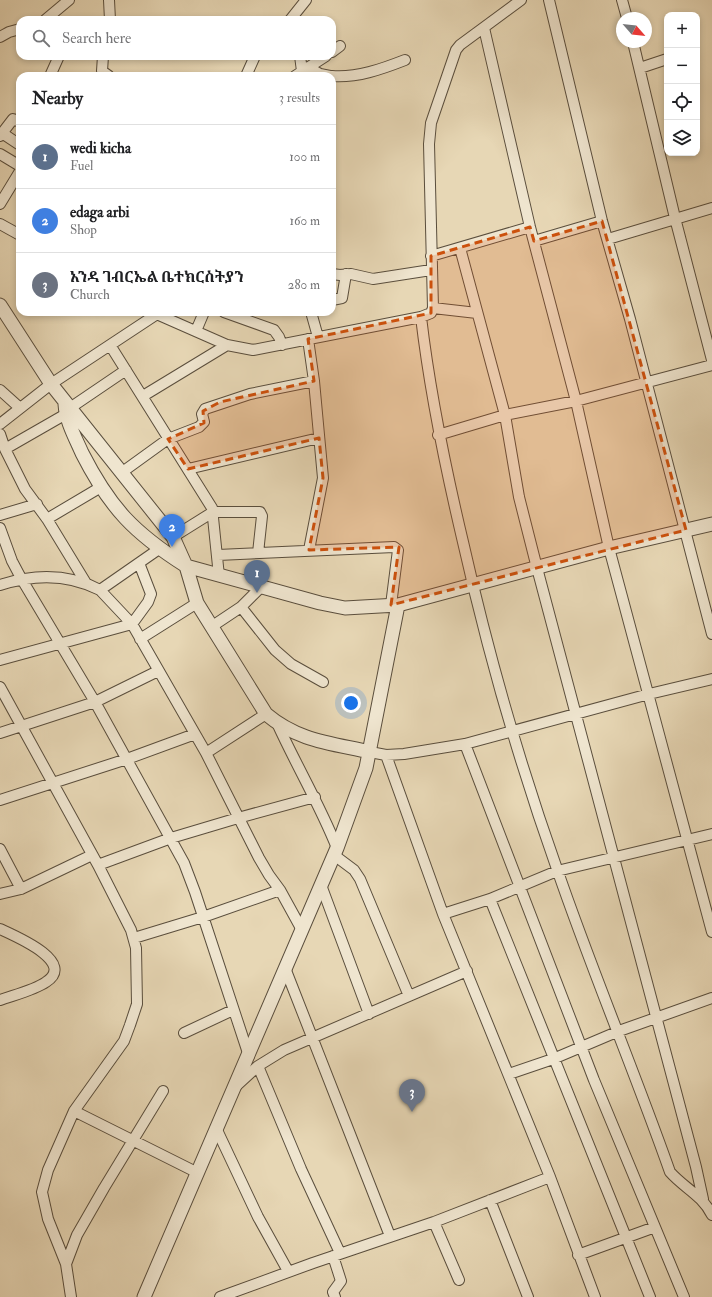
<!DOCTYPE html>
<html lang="en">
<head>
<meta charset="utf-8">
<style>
  :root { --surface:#fff; --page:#f6f6f6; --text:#202124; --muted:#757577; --line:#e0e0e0; --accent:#d93025 }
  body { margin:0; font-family:"IM FELL Double Pica","Noto Serif Ethiopic",serif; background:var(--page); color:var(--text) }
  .controls { position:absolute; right:12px; top:12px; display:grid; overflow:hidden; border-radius:8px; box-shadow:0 2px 6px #0003 }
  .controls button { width:36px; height:36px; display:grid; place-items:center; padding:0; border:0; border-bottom:1px solid var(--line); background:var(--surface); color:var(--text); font:20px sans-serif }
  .compass { position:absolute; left:616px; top:12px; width:36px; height:36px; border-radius:50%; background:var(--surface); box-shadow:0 2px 6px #0003; rotate:118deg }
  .you { position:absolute; left:351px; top:703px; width:14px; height:14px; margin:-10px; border:3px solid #fff; border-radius:50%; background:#1a73e8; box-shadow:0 0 0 6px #1a73e833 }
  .badge { display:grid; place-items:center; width:26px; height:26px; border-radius:50%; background:var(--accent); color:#fff; font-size:13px; font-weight:700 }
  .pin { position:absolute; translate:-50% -33px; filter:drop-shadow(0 1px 2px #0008) }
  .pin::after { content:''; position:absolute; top:21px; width:14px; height:12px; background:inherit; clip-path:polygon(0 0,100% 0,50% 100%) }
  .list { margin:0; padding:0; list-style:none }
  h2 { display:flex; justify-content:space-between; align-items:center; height:52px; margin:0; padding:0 16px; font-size:17px }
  h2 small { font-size:13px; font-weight:400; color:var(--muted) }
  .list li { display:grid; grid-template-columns:26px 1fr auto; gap:12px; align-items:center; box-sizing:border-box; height:64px; padding:0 16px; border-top:1px solid var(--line) }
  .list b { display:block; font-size:15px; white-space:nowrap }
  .list p { margin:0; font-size:13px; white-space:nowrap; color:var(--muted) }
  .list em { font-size:13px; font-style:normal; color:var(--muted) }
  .icon { flex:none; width:22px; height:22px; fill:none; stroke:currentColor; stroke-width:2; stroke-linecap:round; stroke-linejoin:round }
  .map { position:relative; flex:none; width:712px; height:1297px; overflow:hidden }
  .search { position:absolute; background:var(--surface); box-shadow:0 2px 6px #0003; left:16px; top:16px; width:320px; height:44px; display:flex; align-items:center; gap:10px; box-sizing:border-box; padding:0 14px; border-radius:12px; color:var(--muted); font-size:15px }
  .panel { position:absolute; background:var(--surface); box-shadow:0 2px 6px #0003; left:16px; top:72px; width:320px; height:244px; border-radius:12px }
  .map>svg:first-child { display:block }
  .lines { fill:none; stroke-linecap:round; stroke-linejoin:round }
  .minor-casing { stroke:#5a4e3d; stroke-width:12 }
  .tertiary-casing { stroke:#5a4e3d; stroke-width:15 }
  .minor { stroke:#efe5cf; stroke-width:10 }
  .tertiary { stroke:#efe5cf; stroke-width:13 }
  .marked { fill:#cc510d; fill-opacity:0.2; stroke:#cc510d; stroke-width:3; stroke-dasharray:8 5; stroke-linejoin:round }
</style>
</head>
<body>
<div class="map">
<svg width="712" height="1297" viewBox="0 0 712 1297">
  <rect width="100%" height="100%" fill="#e7d7b5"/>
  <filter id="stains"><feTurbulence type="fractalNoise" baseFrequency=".005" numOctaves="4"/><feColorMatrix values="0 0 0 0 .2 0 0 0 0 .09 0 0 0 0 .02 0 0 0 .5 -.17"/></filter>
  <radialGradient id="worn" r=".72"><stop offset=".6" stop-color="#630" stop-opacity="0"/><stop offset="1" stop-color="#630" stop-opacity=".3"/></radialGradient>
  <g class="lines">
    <g class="minor-casing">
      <path id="minor" d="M 109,0 L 110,20
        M 549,0 L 602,221 L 630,319 L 712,634
        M 622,0 L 627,18
        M 45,20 L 69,0
        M 290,20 L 306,0
        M 484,28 L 530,227 L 576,401 L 609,548 L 712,932
        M 0,37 L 9,32 L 20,29
        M 633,42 L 675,218 L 712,360
        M 332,52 L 340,46
        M 103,56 L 102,71 L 109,76
        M 300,56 L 302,71
        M 308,67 L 320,74 L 330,76
        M 640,68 L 667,59
        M 50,76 L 59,56
        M 246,76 L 255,56
        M 295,76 L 326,56
        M 332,76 C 357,78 382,69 405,60
        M 2,133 L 20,145
        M 0,136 L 13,119 L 20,122
        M 0,154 L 20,166
        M 0,204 L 20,171
        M 0,224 L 20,235
        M 608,239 L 712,208
        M 534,241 L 602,221
        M 460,248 L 505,415 L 519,497 L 537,568 L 696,1167 L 703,1199
        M 431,256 L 530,227
        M 332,274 L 340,275 L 351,274 L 373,279 L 431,270
        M 332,300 L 342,298 L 346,274
        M 433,308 L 477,313
        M 152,312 L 227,345 L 253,350 L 421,317 L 431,313 L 433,308 L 429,144 L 431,123 L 456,50 L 460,45 L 521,0
        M 224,312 L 274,330 L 279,337 L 282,345
        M 311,312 L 318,337
        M 421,317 C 430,394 445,466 463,542 C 488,653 519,762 557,869 C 592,971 634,1070 670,1172 C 684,1188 702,1195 712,1215
        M 196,331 L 204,312
        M 308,339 L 314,381 L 323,478 L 309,550
        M 110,345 L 212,508 L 219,576
        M 0,390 L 20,408
        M 143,396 L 227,345
        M 70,408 L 126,370
        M 0,424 L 51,384 L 160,312
        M 0,434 L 5,449 L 25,489 L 47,519 L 86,583
        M 438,435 L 505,415 L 576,401 L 712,365
        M 5,449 L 66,414
        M 188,469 L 319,438
        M 121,473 L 168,439 L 199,427 L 204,422 L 202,414 L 205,409 L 250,394 L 314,381
        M 0,515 L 37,504
        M 47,519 L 101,487
        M 0,528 L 12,561 L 21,578 L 95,702 L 184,863 L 195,892 L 249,1056
        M 173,537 L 213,512 L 260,512 L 262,516 L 258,553
        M 159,549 L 100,590 L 132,624 L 206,753 L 259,858 L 269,875 L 280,890 L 302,930
        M 218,555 L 394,547 L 398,550 L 391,605
        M 0,585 C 34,574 67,573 100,590
        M 241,607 L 275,650 L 291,664 L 323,682
        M 211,627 L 241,607 L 261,587
        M 140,639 L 197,603
        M 0,660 L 132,624 L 148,602 L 151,594 L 139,563
        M 0,687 L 98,865 L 131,930 L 136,948 L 137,1004 L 130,1025 L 124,1041 L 74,1111 L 48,1170 L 42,1192 L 48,1219 L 66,1264 L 71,1297
        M 277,723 C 296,765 320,805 337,848
        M 0,733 L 95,702 L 158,671
        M 465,744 L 594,1080 L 684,1297
        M 370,752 L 386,755 L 404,754 L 465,744 L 649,694 L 712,679
        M 206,753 L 266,714
        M 386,755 L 443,914 L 550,1177 L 595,1297
        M 0,800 L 127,759 L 195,734
        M 0,849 L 21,889
        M 334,855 L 354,870 L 360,879 L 409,996
        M 98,865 L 171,838 L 238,818 L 315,797
        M 321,885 L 369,1014
        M 0,894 L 21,889 L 92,855
        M 490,899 L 650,1297
        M 443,914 L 490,899 L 557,871 L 712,834
        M 0,929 C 15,936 77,962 46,982 C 35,990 14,995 0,1000
        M 134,938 L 203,917 L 280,890
        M 285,968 L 390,1236
        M 184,1033 L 233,1010
        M 258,1066 L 301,1169 L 340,1253
        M 509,1074 L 553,1059 L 619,1031 L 712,998
        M 235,1087 L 258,1066 L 284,1050 L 467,971
        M 74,1111 L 198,1173
        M 217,1130 L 258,1217 L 288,1271
        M 490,1200 L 528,1297
        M 434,1222 L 459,1280
        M 578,1255 L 655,1227
        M 333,1256 L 341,1281 L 333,1292 L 335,1297
        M 66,1264 L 77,1235 L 104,1188 L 163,1091
        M 220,1297 L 313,1263 L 434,1222 L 550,1177"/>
    </g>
    <g class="tertiary-casing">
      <path id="tertiary" d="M 0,305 L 51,384 L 173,537 L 186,566 L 320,603 L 345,608 L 380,606 L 398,605 L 609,548 L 712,524
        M 65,404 C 66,421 75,437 82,453 C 110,508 134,533 186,566 L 197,603 L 266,714 C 298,741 330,743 370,752
        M 144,1297 L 337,848 L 366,768 L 398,605"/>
    </g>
    <use href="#minor" class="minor"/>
    <use href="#tertiary" class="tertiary"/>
  </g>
  <path class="marked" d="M 602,221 L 686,530 L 391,605 L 399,547 L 309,550 L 323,478 L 319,438 L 188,469 L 168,439 L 204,423 L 203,411 L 220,402 L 314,381 L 308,339 L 431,313 L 431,256 L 530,227 L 534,241 Z"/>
  <rect width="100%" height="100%" filter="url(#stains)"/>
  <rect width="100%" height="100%" fill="url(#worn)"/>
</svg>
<div class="controls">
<button>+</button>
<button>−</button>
<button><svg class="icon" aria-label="locate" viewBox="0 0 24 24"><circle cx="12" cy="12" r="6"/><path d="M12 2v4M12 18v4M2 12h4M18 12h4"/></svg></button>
<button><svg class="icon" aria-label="layers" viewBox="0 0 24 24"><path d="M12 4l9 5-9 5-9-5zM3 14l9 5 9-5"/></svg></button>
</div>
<svg class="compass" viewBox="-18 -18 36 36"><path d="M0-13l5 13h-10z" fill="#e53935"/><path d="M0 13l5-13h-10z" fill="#757577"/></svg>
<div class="you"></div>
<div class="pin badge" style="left:257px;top:593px;background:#5c6f8a">1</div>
<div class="pin badge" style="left:172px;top:547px;background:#3f7fe0">2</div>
<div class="pin badge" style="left:412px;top:1112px;background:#6b7280">3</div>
<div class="search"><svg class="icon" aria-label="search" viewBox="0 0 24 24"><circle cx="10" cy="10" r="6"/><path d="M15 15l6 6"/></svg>Search here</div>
<section class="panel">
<h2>Nearby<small>3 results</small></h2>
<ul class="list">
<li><span class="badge" style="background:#5c6f8a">1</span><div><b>wedi kicha</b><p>Fuel</p></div><em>100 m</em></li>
<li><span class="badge" style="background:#3f7fe0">2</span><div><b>edaga arbi</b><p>Shop</p></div><em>160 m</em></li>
<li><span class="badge" style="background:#6b7280">3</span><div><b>አንዳ ገብርኤል ቤተክርስትያን</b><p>Church</p></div><em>280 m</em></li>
</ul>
</section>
</div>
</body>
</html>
